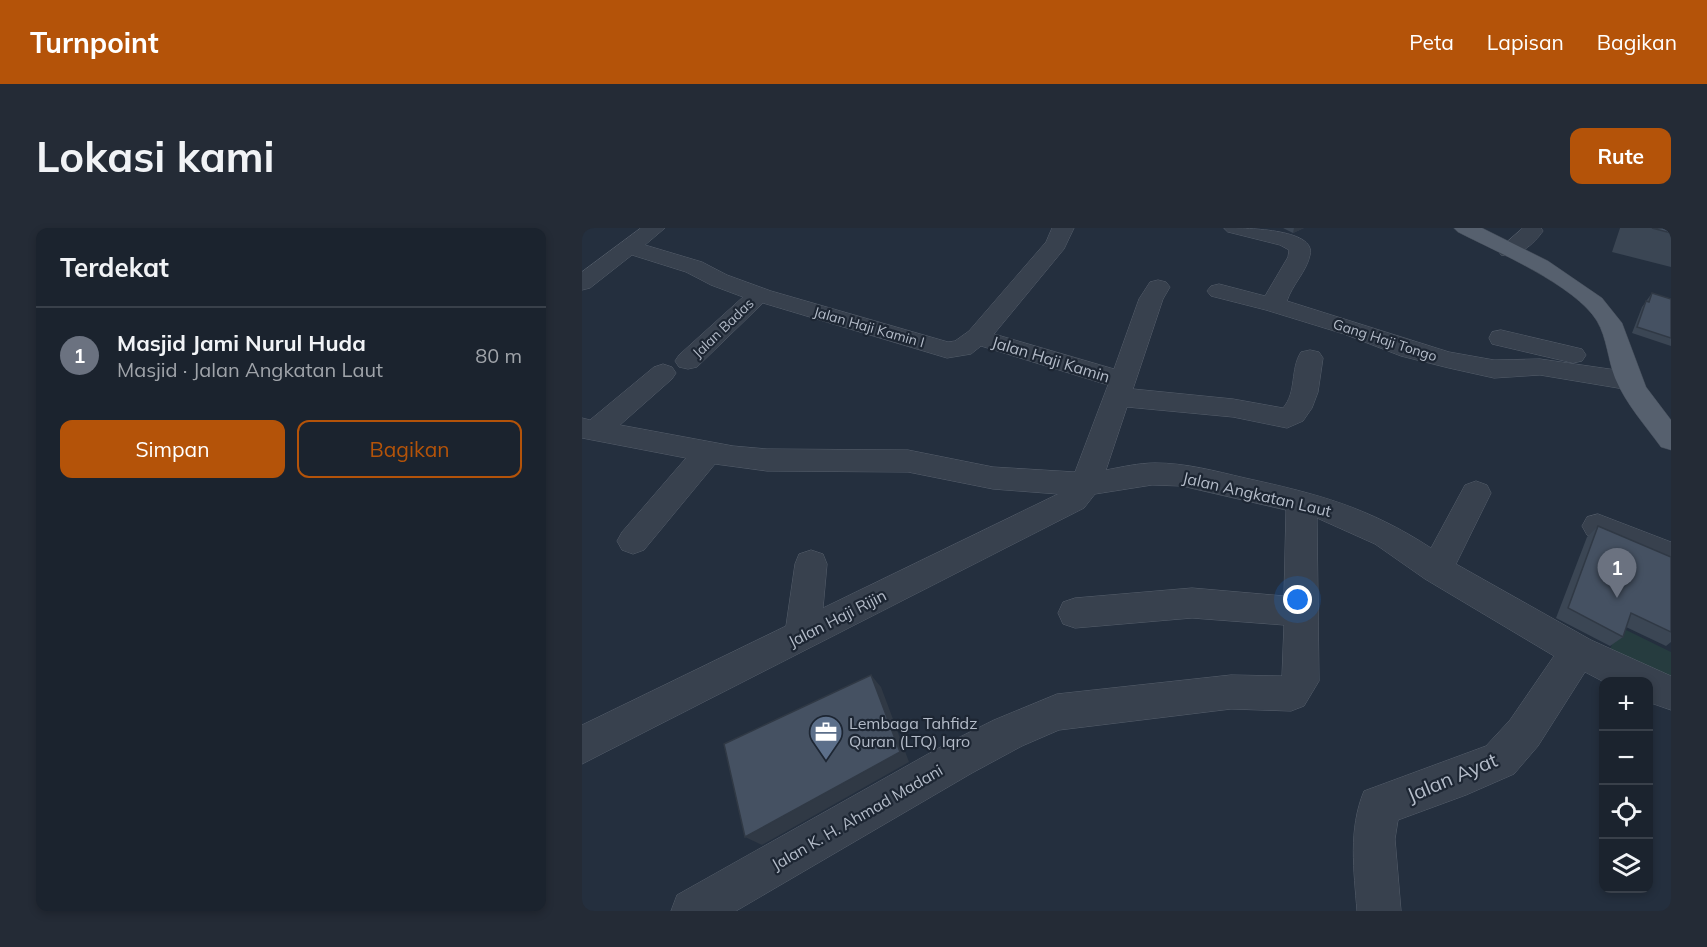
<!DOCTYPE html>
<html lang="id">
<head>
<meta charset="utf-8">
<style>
  :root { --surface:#1b232e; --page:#242b36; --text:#f1f3f6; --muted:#a0a4aa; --line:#39404a; --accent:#b45309 }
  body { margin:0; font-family:Mulish,sans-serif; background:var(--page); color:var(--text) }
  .controls { position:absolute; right:18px; bottom:18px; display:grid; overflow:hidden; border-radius:12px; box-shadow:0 3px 9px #0003 }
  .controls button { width:54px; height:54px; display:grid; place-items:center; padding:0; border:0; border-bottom:2px solid var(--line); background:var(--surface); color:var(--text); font:30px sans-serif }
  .you { position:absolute; left:716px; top:372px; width:21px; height:21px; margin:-15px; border:4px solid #fff; border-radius:50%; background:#1a73e8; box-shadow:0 0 0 9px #1a73e833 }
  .badge { display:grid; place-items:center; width:39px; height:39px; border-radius:50%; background:var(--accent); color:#fff; font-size:20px; font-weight:700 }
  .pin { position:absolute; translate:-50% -50px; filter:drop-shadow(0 2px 3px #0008) }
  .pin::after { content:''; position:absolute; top:32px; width:21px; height:18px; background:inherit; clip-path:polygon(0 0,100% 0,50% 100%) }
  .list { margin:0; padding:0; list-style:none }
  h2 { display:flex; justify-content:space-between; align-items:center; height:78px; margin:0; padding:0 24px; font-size:26px }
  h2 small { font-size:20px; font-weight:400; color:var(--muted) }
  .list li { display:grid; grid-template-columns:39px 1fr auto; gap:18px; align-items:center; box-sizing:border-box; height:96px; padding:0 24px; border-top:2px solid var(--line) }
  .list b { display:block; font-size:22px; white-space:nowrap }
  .list p { margin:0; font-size:20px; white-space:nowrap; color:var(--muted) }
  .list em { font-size:20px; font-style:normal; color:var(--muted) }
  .actions { display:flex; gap:12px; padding:18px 24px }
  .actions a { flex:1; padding:14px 0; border:2px solid var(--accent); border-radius:12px; text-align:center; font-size:21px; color:var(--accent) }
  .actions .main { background:var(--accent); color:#fff }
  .icon { flex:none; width:33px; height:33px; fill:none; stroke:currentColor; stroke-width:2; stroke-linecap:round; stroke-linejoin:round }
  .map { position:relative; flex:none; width:1089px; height:683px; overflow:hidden; border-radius:12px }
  header { display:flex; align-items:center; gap:36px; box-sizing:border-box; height:84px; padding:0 30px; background:var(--accent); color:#fff }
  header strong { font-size:28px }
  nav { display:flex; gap:33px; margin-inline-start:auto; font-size:21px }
  .intro { display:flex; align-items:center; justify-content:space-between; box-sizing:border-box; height:144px; padding:0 36px }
  h1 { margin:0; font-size:42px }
  .button { padding:15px 27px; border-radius:12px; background:var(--accent); color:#fff; font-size:21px; font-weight:700 }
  main { display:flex; gap:36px; padding:0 36px }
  aside { flex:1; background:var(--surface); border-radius:12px; box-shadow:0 3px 9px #0003 }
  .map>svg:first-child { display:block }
  .green { fill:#263c3f }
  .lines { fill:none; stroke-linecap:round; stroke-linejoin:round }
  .minor-casing { stroke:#565f6c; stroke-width:1 }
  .major-casing { stroke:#414a57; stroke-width:1 }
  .minor { fill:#38414e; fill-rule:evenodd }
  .major { fill:#56606e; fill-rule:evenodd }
  .wall { fill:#3b4654 }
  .shaded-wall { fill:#303945 }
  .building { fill:#455162; stroke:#303945; stroke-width:1.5 }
  .labels { text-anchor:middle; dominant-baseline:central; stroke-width:4.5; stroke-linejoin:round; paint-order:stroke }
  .far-street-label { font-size:14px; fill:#b4bcc9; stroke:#1d2633 }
  .street-label { font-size:16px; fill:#b4bcc9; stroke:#1d2633 }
  .poi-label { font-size:16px; fill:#b4bcc9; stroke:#1d2633; text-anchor:start }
  .near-street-label { font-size:20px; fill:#b4bcc9; stroke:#1d2633 }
</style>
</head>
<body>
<header>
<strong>Turnpoint</strong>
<nav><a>Peta</a><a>Lapisan</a><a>Bagikan</a></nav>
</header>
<div class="intro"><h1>Lokasi kami</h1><a class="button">Rute</a></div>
<main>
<aside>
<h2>Terdekat<small></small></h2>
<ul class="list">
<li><span class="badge" style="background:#6b7280">1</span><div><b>Masjid Jami Nurul Huda</b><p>Masjid · Jalan Angkatan Laut</p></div><em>80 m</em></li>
</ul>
<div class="actions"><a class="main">Simpan</a><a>Bagikan</a></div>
</aside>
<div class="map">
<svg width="1089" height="683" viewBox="0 0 1089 683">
  <rect width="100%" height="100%" fill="#242f3e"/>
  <path class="green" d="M 1036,398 L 1089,424 L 1089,449 L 1027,425 Z"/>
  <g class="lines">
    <g class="minor-casing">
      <path id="minor" d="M 59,0 L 83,0 L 63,17 L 120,34 L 145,47 L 189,63 L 366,114 L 373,113 L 387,103 L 464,14 L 470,0 L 492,0 L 482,21 L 412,106 L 532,141 L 557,71 L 568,54 L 576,52 L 584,54 L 588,59 L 581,71 L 551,161 L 651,171 L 701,180 C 715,164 708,141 719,124 L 728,122 L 737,124 L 741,130 L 736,164 L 730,180 L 721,193 L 705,200 L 651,189 L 545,179 L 524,242 C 540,239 557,235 573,235 C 604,235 633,243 663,250 C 736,266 786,279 849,320 L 883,257 L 894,253 L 905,257 L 909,265 L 874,336 L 1009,412 L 1089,448 L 1089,482 L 1066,474 L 1066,454 L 1022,454 L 1003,444 L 956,518 L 932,546 L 884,567 L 816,592 L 813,611 L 819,683 L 775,683 C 772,642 766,602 782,563 L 904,518 L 928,492 L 972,428 L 843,351 L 793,316 L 735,290 L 737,453 L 722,478 L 709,483 L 649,481 L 477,502 L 440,518 L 390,545 L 154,683 L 89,683 L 95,667 L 362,517 L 412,492 L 475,466 L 649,447 L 700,448 L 702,397 L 610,390 L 493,400 L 481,396 L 476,385 L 481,374 L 493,370 L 610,360 L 702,368 L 704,282 L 600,258 L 570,257 L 513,266 L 502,280 L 0,536 L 0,497 L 204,398 L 213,336 L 217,326 L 229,322 L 241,326 L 245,336 L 241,380 L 476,266 L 411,261 L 326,244 L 185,243 L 133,236 L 62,322 L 51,326 L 40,322 L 35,313 L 40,304 L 104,230 L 0,210 L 0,190 L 8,192 L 72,139 L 81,136 L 90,139 L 94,145 L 90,151 L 38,197 L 151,218 L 185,221 L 326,222 L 411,239 L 493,244 L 526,157 L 399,118 L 389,126 L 365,130 L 181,75 L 115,139 L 106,141 L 97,139 L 93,133 L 97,127 L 161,69 L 129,57 L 104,44 L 50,27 L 8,60 L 0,62 L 0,44 Z
        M 642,0 C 660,0 735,0 728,27 C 725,43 710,57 705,73 L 867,124 L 912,132 L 958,131 L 1048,144 L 1057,147 L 1061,153 L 1057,159 L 1048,162 L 958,147 L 912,150 L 867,140 L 819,128 L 762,106 L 684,82 L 629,68 L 625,63 L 629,58 L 637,56 L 683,68 L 706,29 L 707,22 L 698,17 L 646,4 Z
        M 941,0 L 959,0 L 961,3 C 952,16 935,31 919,27 L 916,22 Z
        M 919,102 L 1000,121 L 1004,127 L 1000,133 L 991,135 L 910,116 L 907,110 L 910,104 Z
        M 1016,286 L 1089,314 L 1089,341 L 1005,307 L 1000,298 L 1005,289 Z"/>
    </g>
    <g class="major-casing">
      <path id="major" d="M 872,0 L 900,0 L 966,33 L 1020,70 L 1040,95 L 1064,159 L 1089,192 L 1089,222 L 1079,219 C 1063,197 1044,176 1033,150 C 1026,132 1025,110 1015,93 C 993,57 913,23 876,4 Z"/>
    </g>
    <use href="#minor" class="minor"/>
    <use href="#major" class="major"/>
  </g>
  <path class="wall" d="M 701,0 L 722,0 L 711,5 Z
    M 1038,0 L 1089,0 L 1089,39 L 1030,24 Z
    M 1070,65 L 1089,71 L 1089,118 L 1050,105 L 1060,79 Z
    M 1016,298 L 1089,329 L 1089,414 L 1084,418 L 1044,399 L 1041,409 L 1028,418 L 974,390 L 1005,309 Z"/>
  <path class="shaded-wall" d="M 712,0 L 722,0 L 711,5 Z
    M 289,447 L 299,459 L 327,534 L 180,617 L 163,609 Z"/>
  <path class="building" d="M 1070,0 L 1089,0 L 1089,5 Z
    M 1070,65 L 1089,71 L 1089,110 L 1055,99 L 1064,73 L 1067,74 Z
    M 1016,298 L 1089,329 L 1089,404 L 1049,385 L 1041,409 L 986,380 Z
    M 289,447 L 318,524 L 163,609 L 142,516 Z"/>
  <defs>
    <g id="office-pin" transform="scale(1.725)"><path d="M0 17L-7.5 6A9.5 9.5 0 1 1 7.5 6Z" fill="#5c6f8a" stroke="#1d2633"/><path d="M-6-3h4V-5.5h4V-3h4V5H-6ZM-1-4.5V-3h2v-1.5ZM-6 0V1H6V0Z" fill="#fff"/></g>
  </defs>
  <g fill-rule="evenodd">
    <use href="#office-pin" x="244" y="504"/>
  </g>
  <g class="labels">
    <g class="far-street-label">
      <text transform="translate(287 99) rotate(16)">Jalan Haji Kamin I</text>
      <text transform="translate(141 100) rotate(-44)">Jalan Badas</text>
      <text transform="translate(803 112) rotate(18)">Gang Haji Tongo</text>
    </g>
    <g class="street-label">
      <text transform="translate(469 131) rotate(17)">Jalan Haji Kamin</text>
      <text transform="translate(675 266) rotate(13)">Jalan Angkatan Laut</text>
      <text transform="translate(255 390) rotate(-27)">Jalan Haji Rijin</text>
      <text transform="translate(275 589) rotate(-30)">Jalan K. H. Ahmad Madani</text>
    </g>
    <g class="poi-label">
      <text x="267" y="495">Lembaga Tahfidz<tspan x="267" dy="18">Quran (LTQ) Iqro</tspan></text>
    </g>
    <g class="near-street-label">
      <text transform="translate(870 549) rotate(-23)">Jalan Ayat</text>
    </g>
  </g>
</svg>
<div class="controls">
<button>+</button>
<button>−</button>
<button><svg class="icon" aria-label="locate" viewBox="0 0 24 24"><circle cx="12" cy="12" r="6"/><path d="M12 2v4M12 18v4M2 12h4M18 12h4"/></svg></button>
<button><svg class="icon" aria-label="layers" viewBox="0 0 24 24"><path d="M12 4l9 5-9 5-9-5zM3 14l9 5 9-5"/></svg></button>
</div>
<div class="you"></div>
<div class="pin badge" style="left:1035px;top:370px;background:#6b7280">1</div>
</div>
</main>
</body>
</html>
